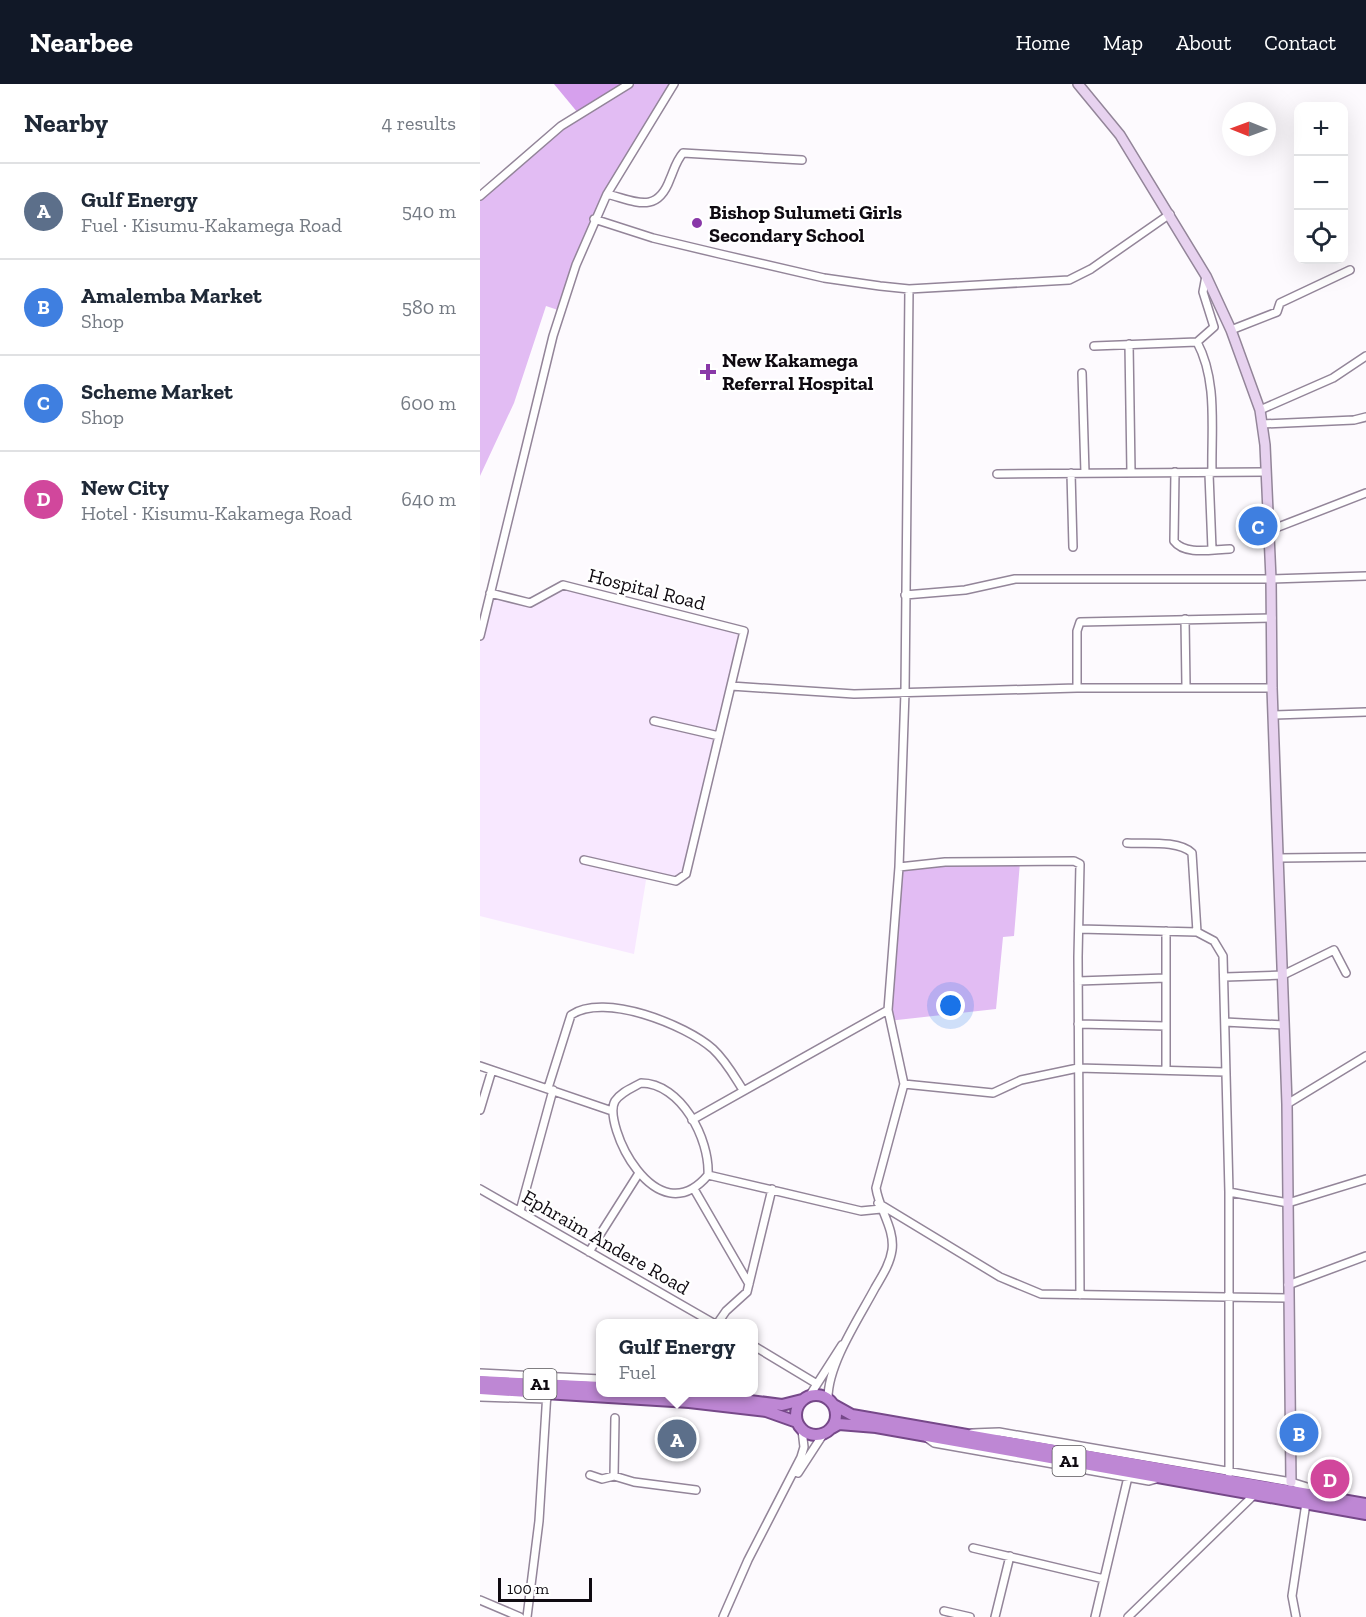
<!DOCTYPE html>
<html lang="en">
<head>
<meta charset="utf-8">
<style>
  :root { --surface:#fff; --page:#f6f6f7; --text:#1f2937; --muted:#747a83; --line:#e0e1e3; --accent:#111827 }
  body { margin:0; font-family:"Zilla Slab",serif; background:var(--page); color:var(--text) }
  .controls { position:absolute; right:18px; top:18px; display:grid; overflow:hidden; border-radius:12px; box-shadow:0 6px 24px #0002 }
  .controls button { width:54px; height:54px; display:grid; place-items:center; padding:0; border:0; border-bottom:2px solid var(--line); background:var(--surface); color:var(--text); font:30px sans-serif }
  .compass { position:absolute; left:742px; top:18px; width:54px; height:54px; border-radius:50%; background:var(--surface); box-shadow:0 6px 24px #0002; rotate:271deg }
  .scale { position:absolute; left:18px; bottom:15px; width:94px; box-sizing:border-box; padding-left:6px; border:3px solid #0f0a11; border-top:0; font-size:16px; line-height:21px; white-space:nowrap; color:#0f0a11; -webkit-text-stroke:4px #fff; paint-order:stroke }
  .you { position:absolute; left:471px; top:922px; width:21px; height:21px; margin:-15px; border:4px solid #fff; border-radius:50%; background:#1a73e8; box-shadow:0 0 0 9px #1a73e833 }
  .badge { display:grid; place-items:center; width:39px; height:39px; border-radius:50%; background:var(--accent); color:#fff; font-size:20px; font-weight:700 }
  .pin { position:absolute; translate:-50% -50%; border:3px solid #fff; box-shadow:0 2px 6px #0006 }
  .popup { position:absolute; left:116px; top:1235px; width:162px; height:78px; box-sizing:border-box; display:grid; place-content:center; border-radius:12px; background:var(--surface); filter:drop-shadow(0 2px 4px #0005); font-size:20px; white-space:nowrap; color:var(--muted) }
  .popup b { font-size:22px; color:var(--text) }
  .popup::after { content:''; position:absolute; left:50%; top:100%; margin-left:-12px; border:12px solid transparent; border-top-color:var(--surface) }
  .list { margin:0; padding:0; list-style:none }
  h2 { display:flex; justify-content:space-between; align-items:center; height:78px; margin:0; padding:0 24px; font-size:26px }
  h2 small { font-size:20px; font-weight:400; color:var(--muted) }
  .list li { display:grid; grid-template-columns:39px 1fr auto; gap:18px; align-items:center; box-sizing:border-box; height:96px; padding:0 24px; border-top:2px solid var(--line) }
  .list b { display:block; font-size:22px; white-space:nowrap }
  .list p { margin:0; font-size:20px; white-space:nowrap; color:var(--muted) }
  .list em { font-size:20px; font-style:normal; color:var(--muted) }
  .icon { flex:none; width:33px; height:33px; fill:none; stroke:currentColor; stroke-width:2; stroke-linecap:round; stroke-linejoin:round }
  .map { position:relative; flex:none; width:886px; height:1533px; overflow:hidden }
  header { display:flex; align-items:center; gap:36px; box-sizing:border-box; height:84px; padding:0 30px; background:var(--accent); color:#fff }
  header strong { font-size:28px }
  nav { display:flex; gap:33px; margin-inline-start:auto; font-size:21px }
  main { display:flex }
  aside { flex:1; background:var(--surface) }
  .map>svg:first-child { display:block }
  .built { fill:#f8e8ff }
  .green { fill:#e2bcf3 }
  .forest { fill:#d6a0ed }
  .lines { fill:none; stroke-linecap:round; stroke-linejoin:round }
  .minor-casing { stroke:#938599; stroke-width:10 }
  .secondary-casing { stroke:#938599; stroke-width:12 }
  .trunk-casing { stroke:#764889; stroke-width:14 }
  .minor { stroke:#fff; stroke-width:7 }
  .secondary { stroke:#e7d2ef; stroke-width:9 }
  .trunk { stroke:#be87d4; stroke-width:10 }
  .poi-dot { fill:#8938a8; stroke:#fff; stroke-width:2 }
  .labels { text-anchor:middle; dominant-baseline:central; stroke-width:4.5; stroke-linejoin:round; paint-order:stroke }
  .shield { fill:#fff; stroke:#575458; stroke-width:1.5 }
  .shield-label { font-size:18px; font-weight:bold; fill:#0f0a11 }
  .poi-label { font-size:20px; font-weight:bold; fill:#0f0a11; stroke:#fff; text-anchor:start }
  .street-label { font-size:20px; fill:#0f0a11; stroke:#fff }
</style>
</head>
<body>
<header>
<strong>Nearbee</strong>
<nav><a>Home</a><a>Map</a><a>About</a><a>Contact</a></nav>
</header>
<main>
<aside>
<h2>Nearby<small>4 results</small></h2>
<ul class="list">
<li><span class="badge" style="background:#5c6f8a">A</span><div><b>Gulf Energy</b><p>Fuel · Kisumu-Kakamega Road</p></div><em>540 m</em></li>
<li><span class="badge" style="background:#3f7fe0">B</span><div><b>Amalemba Market</b><p>Shop</p></div><em>580 m</em></li>
<li><span class="badge" style="background:#3f7fe0">C</span><div><b>Scheme Market</b><p>Shop</p></div><em>600 m</em></li>
<li><span class="badge" style="background:#d1479c">D</span><div><b>New City</b><p>Hotel · Kisumu-Kakamega Road</p></div><em>640 m</em></li>
</ul>
</aside>
<div class="map">
<svg width="886" height="1533" viewBox="0 0 886 1533">
  <rect width="100%" height="100%" fill="#fdfafe"/>
  <path class="built" d="M 76,502 L 263,547 L 206,788 L 197,796 L 167,790 L 154,870 L 0,832 L 0,558 L 10,510 L 46,519 Z"/>
  <path class="green" d="M 147,0 L 194,0 L 168,36 L 122,115 L 81,227 L 66,222 L 34,319 L 0,392 L 0,111 L 81,40 Z
    M 540,778 L 534,852 L 523,853 L 516,925 L 408,937 L 418,784 Z"/>
  <path class="forest" d="M 74,0 L 147,0 L 98,29 Z"/>
  <g class="lines">
    <g class="minor-casing">
      <path id="minor" d="M 127,110 C 155,117 177,131 190,95 C 194,86 196,77 203,69 L 322,76
        M 0,112 L 81,42 L 149,0
        M 114,135 L 173,154 L 240,170 L 344,194 L 400,202 L 429,205 L 589,196 L 611,185 L 690,130
        M 751,246 L 797,228 L 800,219 L 870,186
        M 717,258 C 738,297 731,346 732,389
        M 649,260 L 651,388
        M 614,262 L 717,258 L 734,243 L 723,208 L 726,192
        M 602,289 L 605,389
        M 780,326 L 853,294 L 886,272
        M 782,340 L 874,336 L 886,333
        M 695,388 L 694,457 C 705,472 734,465 750,465
        M 591,389 L 593,463
        M 517,390 L 785,388
        M 729,390 L 732,465
        M 788,447 L 886,409
        M 10,509 L 50,519 L 83,501 L 264,547 L 206,790 L 196,797 L 104,776
        M 425,511 L 485,506 L 535,495 L 791,495 L 886,492
        M 705,535 L 706,602
        M 0,552 L 73,252 L 96,181 L 127,110 L 194,0
        M 251,602 L 374,610 L 597,604 L 792,604
        M 597,604 L 597,547 L 600,538 L 792,534
        M 794,631 L 886,628
        M 174,637 L 239,652
        M 647,759 C 665,760 699,756 712,769 L 717,848
        M 799,774 L 886,773
        M 419,783 L 465,778 L 594,777 L 600,780 L 598,873 L 600,1211
        M 599,845 L 717,848 L 734,857 L 743,872 L 749,1108 L 749,1389
        M 686,847 L 686,986
        M 745,893 L 803,891 L 854,866 L 866,889
        M 598,897 L 686,894
        M 745,938 L 804,941
        M 598,940 L 686,942
        M 0,982 L 132,1027
        M 161,999 C 201,999 230,1055 228,1091 C 176,1153 122,1040 135,1017 C 141,1008 152,1004 161,999 Z
        M 424,1000 L 513,1009 L 541,996 L 598,984 L 745,988
        M 68,1004 L 91,931 C 124,908 206,941 233,965 C 246,977 254,992 263,1006
        M 807,1020 L 886,972
        M 0,1026 L 12,986
        M 212,1036 L 408,926
        M 228,1091 L 381,1127 L 401,1125
        M 0,1105 L 235,1240
        M 214,1105 L 269,1200
        M 749,1108 L 808,1119 L 886,1095
        M 398,1119 L 520,1193 L 561,1210 L 808,1214
        M 40,1127 L 73,1006
        M 109,1168 L 159,1089
        M 808,1201 L 886,1172
        M 237,1240 L 246,1227 L 267,1208 L 292,1105
        M 274,1262 L 337,1300
        M 0,1289 L 121,1295
        M 330,1311 L 362,1261
        M 0,1313 L 67,1315
        M 348,1314 C 348,1280 379,1234 395,1204 C 402,1192 410,1180 412,1166 C 415,1145 399,1125 396,1104 L 424,1000 L 408,926 L 419,783 L 425,608 L 429,205
        M 135,1334 L 134,1392 L 154,1398 L 216,1406
        M 492,1349 L 519,1348 L 811,1398 L 827,1403 L 833,1410
        M 447,1354 L 454,1359 L 669,1397 L 676,1395
        M 318,1389 L 344,1349
        M 110,1391 L 122,1395 L 134,1392
        M 493,1464 L 624,1495
        M 0,1516 L 40,1533
        M 464,1527 L 490,1533
        M 47,1533 L 59,1437 L 67,1308
        M 243,1533 L 268,1476 L 321,1373 L 324,1363 L 322,1346
        M 515,1533 L 530,1472
        M 615,1533 L 648,1393
        M 648,1533 L 775,1410
        M 816,1533 L 812,1512 L 826,1419"/>
    </g>
    <g class="secondary-casing">
      <path id="secondary" d="M 598,0 L 640,51 L 726,192 L 751,246 L 780,326 L 785,361 L 791,495 L 792,604 L 807,1020 L 811,1398"/>
    </g>
    <g class="trunk-casing">
      <path id="trunk" d="M 0,1297 L 121,1303
        M 0,1305 L 209,1318 L 286,1327 L 317,1338
        M 201,1308 L 302,1321 L 322,1316
        M316 1331a20 20 0 1 1 40 0a20 20 0 1 1-40 0Z
        M 354,1321 L 372,1331 L 886,1420
        M 352,1344 L 359,1340 L 396,1343 L 886,1430"/>
    </g>
    <use href="#minor" class="minor"/>
    <use href="#secondary" class="secondary"/>
    <use href="#trunk" class="trunk"/>
  </g>
  <g class="poi-dot">
    <circle cx="217" cy="139" r="6"/>
    <path d="M225 279h6v6h6v6h-6v6h-6v-6h-6v-6h6z"/>
  </g>
  <g class="labels">
    <g class="shield">
      <rect x="43.5" y="1285" width="33" height="30" rx="4.5"/>
      <rect x="572.5" y="1362" width="33" height="30" rx="4.5"/>
    </g>
    <g class="shield-label">
      <text x="60" y="1300">A1</text>
      <text x="589" y="1377">A1</text>
    </g>
    <g class="poi-label">
      <text x="229" y="128">Bishop Sulumeti Girls<tspan x="229" dy="23">Secondary School</tspan></text>
      <text x="242" y="276">New Kakamega<tspan x="242" dy="23">Referral Hospital</tspan></text>
    </g>
    <g class="street-label">
      <text transform="translate(167 505) rotate(14)">Hospital Road</text>
      <text transform="translate(126 1158) rotate(30)">Ephraim Andere Road</text>
    </g>
  </g>
</svg>
<div class="controls">
<button>+</button>
<button>−</button>
<button><svg class="icon" aria-label="locate" viewBox="0 0 24 24"><circle cx="12" cy="12" r="6"/><path d="M12 2v4M12 18v4M2 12h4M18 12h4"/></svg></button>
</div>
<svg class="compass" viewBox="-18 -18 36 36"><path d="M0-13l5 13h-10z" fill="#e53935"/><path d="M0 13l5-13h-10z" fill="#747a83"/></svg>
<div class="scale">100 m</div>
<div class="you"></div>
<div class="pin badge" style="left:197px;top:1355px;background:#5c6f8a">A</div>
<div class="popup"><b>Gulf Energy</b>Fuel</div>
<div class="pin badge" style="left:819px;top:1349px;background:#3f7fe0">B</div>
<div class="pin badge" style="left:778px;top:442px;background:#3f7fe0">C</div>
<div class="pin badge" style="left:850px;top:1395px;background:#d1479c">D</div>
</div>
</main>
</body>
</html>
